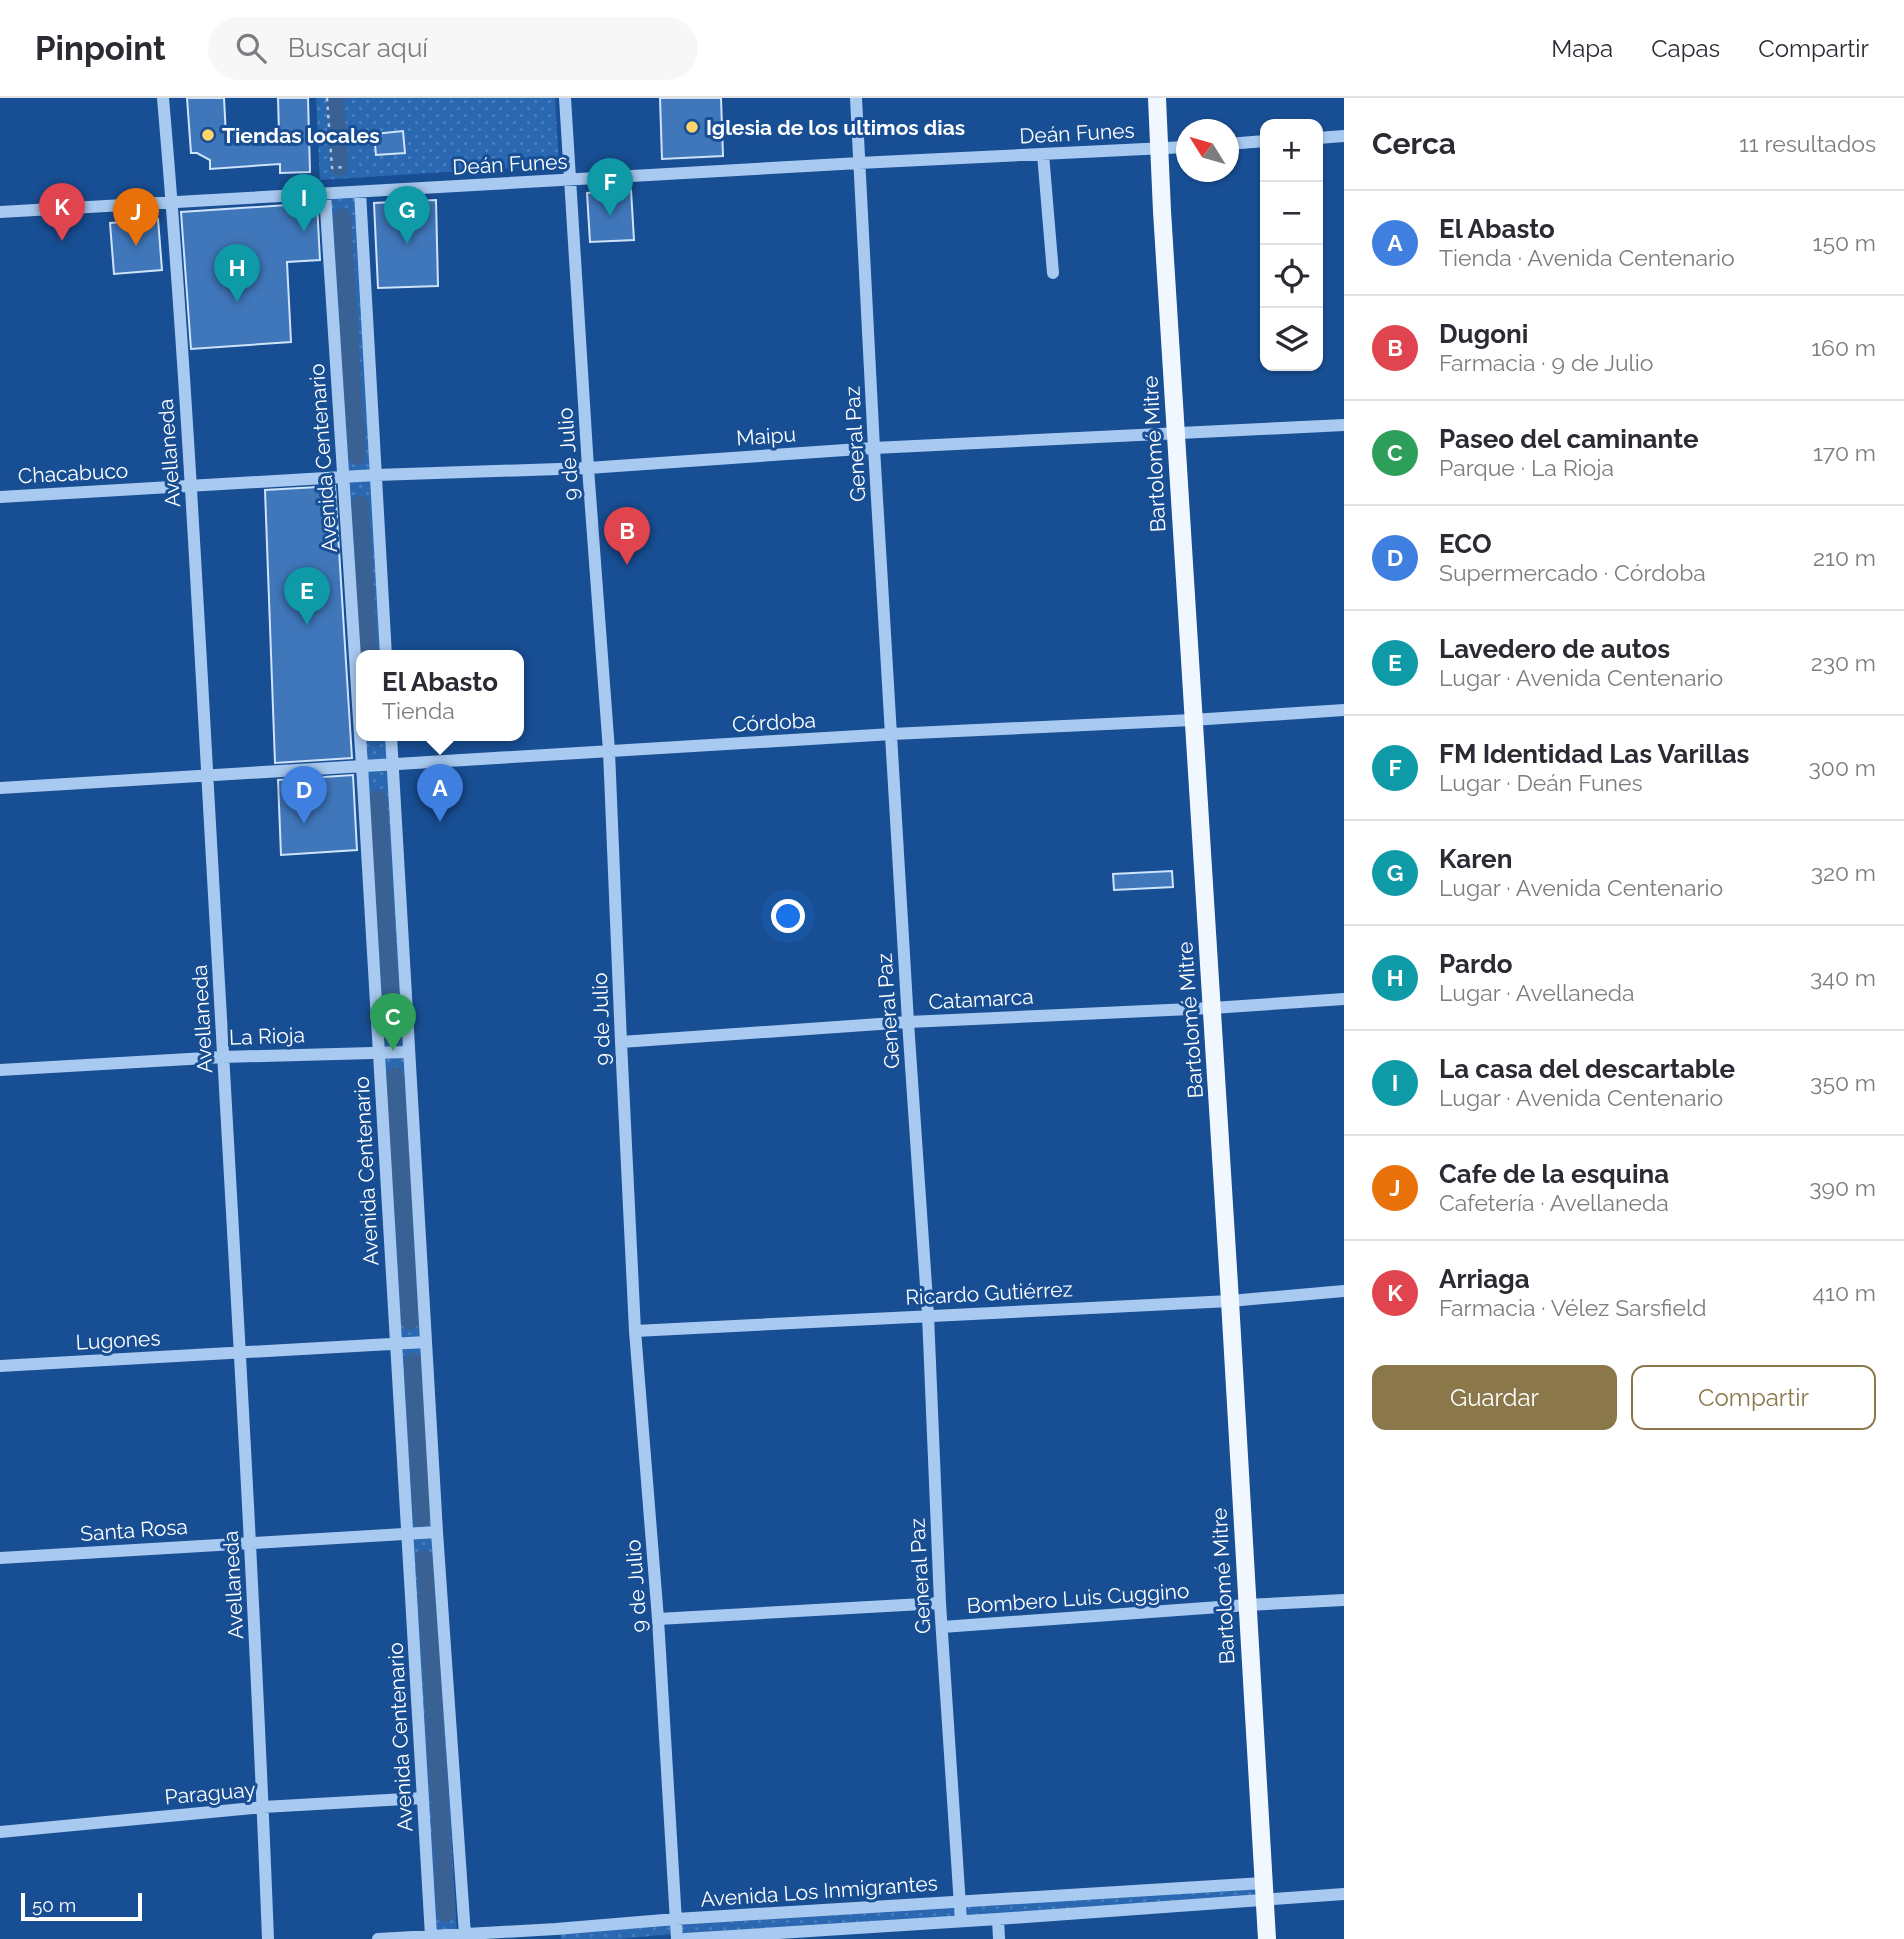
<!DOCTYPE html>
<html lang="es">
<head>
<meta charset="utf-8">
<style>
  :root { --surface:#fff; --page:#f7f7f7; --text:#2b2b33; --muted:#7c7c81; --line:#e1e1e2; --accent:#8a774a }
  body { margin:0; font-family:Raleway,sans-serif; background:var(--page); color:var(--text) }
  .controls { position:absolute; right:21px; top:21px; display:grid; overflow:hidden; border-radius:14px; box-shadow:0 2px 5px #0004 }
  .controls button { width:63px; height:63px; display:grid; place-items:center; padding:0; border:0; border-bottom:2px solid var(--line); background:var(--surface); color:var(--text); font:35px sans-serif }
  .compass { position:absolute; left:1176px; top:21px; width:63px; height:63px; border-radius:50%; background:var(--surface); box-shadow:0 2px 5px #0004; rotate:307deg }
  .scale { position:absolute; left:21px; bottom:18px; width:121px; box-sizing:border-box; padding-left:7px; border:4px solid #fff; border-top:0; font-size:19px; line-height:24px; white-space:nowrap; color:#fff; -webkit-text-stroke:5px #184e93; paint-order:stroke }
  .you { position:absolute; left:789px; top:819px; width:24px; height:24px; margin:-18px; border:5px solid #fff; border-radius:50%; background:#1a73e8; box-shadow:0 0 0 10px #1a73e833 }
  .badge { display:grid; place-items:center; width:46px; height:46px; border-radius:50%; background:var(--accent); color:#fff; font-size:23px; font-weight:700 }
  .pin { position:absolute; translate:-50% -58px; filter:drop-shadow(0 2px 4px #0008) }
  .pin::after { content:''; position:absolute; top:37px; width:24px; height:21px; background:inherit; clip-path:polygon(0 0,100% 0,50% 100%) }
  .popup { position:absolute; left:356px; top:552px; width:168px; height:91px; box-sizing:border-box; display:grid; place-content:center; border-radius:14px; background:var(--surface); filter:drop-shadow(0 2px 5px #0005); font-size:23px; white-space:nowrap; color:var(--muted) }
  .popup b { font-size:26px; color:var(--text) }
  .popup::after { content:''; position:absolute; left:50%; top:100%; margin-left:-14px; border:14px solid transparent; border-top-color:var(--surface) }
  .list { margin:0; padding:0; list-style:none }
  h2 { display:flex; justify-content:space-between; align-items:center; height:91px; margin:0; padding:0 28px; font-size:30px }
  h2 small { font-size:23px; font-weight:400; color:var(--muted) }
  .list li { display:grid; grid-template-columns:46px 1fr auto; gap:21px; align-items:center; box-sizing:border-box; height:105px; padding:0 28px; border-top:2px solid var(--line) }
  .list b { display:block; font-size:26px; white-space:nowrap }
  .list p { margin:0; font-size:23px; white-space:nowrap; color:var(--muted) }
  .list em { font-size:23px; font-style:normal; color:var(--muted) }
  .actions { display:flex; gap:14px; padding:21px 28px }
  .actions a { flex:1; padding:16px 0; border:2px solid var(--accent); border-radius:14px; text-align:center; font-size:24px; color:var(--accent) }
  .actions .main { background:var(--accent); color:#fff }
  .icon { flex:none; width:38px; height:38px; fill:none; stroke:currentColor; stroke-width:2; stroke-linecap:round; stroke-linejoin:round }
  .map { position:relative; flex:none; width:1344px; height:1841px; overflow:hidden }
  header { display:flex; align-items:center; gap:42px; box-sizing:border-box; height:98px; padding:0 35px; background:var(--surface); border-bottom:2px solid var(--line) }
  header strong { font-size:33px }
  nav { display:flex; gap:38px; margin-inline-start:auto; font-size:24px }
  .search { width:490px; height:63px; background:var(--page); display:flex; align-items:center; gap:18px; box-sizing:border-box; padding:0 24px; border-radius:38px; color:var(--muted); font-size:26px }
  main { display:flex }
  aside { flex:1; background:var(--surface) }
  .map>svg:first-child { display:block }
  .park { fill:url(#park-dots) }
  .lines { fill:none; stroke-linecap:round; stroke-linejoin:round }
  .canal { stroke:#3a6194; stroke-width:18 }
  .building { fill:#4077bb; stroke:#cfe3fb; stroke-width:2 }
  .path { stroke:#a8c9f0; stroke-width:2.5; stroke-dasharray:3.5 5; stroke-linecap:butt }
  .minor { stroke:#a8c9f0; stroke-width:12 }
  .major { stroke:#f1f7ff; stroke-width:18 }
  .poi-dot { fill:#ffd367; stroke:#184e93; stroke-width:2.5 }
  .labels { text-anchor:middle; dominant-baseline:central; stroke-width:6; stroke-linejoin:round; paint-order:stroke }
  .poi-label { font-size:21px; font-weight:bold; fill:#fff; stroke:#184e93; text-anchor:start }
  .street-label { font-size:21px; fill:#fff; stroke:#184e93 }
</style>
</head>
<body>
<header>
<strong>Pinpoint</strong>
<div class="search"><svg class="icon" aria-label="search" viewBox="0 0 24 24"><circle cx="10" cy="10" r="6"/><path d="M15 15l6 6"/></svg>Buscar aquí</div>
<nav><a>Mapa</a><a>Capas</a><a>Compartir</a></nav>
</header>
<main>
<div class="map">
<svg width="1344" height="1841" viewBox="0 0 1344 1841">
  <defs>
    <pattern id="park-dots" width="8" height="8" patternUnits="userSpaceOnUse" patternTransform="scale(1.75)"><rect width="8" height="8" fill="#2a68b2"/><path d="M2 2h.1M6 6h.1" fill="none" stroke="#4a7fbe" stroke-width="1.8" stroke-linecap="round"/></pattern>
  </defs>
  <rect width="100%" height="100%" fill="#184e93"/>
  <path class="park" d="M 316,0 L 555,0 L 559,67 L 320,82 Z
    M 356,100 L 383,558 L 361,558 L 361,621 L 330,101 Z
    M 362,638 L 387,638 L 457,1835 L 434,1835 Z
    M 1257,1790 L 1256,1799 L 965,1818 L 965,1809 Z
    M 955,1808 L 956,1818 L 681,1838 L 681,1827 Z
    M 671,1826 L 672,1836 L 619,1841 L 561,1841 L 560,1836 Z"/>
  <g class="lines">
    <path class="canal" d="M 335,0 L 339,69
      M 342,119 L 357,358
      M 360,407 L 369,558
      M 378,701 L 393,939
      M 395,978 L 410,1223
      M 413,1264 L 422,1420
      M 425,1461 L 446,1815"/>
  </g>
  <path class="building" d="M 187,0 L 224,0 L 226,38 L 279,35 L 278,0 L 308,0 L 310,74 L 280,75 L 280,66 L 210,71 L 210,62 L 197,55 L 191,55 Z
    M 660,0 L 721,0 L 723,58 L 662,61 Z
    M 403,33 L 405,55 L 376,57 L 374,36 Z
    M 631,92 L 634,142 L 590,144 L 587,95 Z
    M 436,102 L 438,188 L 378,190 L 374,105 Z
    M 317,105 L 320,162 L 287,164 L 291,244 L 191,251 L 181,114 Z
    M 158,121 L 162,172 L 114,176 L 110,125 Z
    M 335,388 L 352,660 L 275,665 L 265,392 Z
    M 353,677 L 357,752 L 281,757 L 278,682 Z
    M 1172,773 L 1173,789 L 1114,792 L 1113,776 Z"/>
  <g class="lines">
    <path class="path" d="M 327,0 L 332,70 L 346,69"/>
    <path class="minor" d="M 163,0 C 187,277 200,555 216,832 C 235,1168 255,1505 268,1841
      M 565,0 L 588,370 L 609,653 L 621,944 L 635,1233 L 658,1521 L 677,1841
      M 856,0 L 874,350 L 908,924 L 928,1217 L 940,1505 L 961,1823
      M 1318,40 L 1344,38
      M 1228,46 L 1265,43
      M 1043,56 L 1053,175
      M 360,94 L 386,558
      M 325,96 L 362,668 L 431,1838
      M 0,114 L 859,65 L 1186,49
      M 0,399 L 376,377 L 588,370 L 874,350 L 1344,327
      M 391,638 L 437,1434 L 465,1837
      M 0,690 L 892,636 L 1192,622 L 1344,612
      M 621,944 L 908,924 L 1212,910 L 1344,901
      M 0,972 L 223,959 L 409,954
      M 635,1233 L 1230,1203 L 1344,1193
      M 0,1268 L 426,1244
      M 0,1460 L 437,1434
      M 658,1521 L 940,1505
      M 942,1529 L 1247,1507 L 1344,1502
      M 0,1734 L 263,1709 L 423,1700
      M 998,1821 L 999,1841
      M 378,1841 L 556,1831 L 676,1821 L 1263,1785
      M 685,1841 L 998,1821 L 1344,1796"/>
    <path class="major" d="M 1157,0 L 1162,113 L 1230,1203 L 1267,1841"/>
  </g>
  <g class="poi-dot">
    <circle cx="692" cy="29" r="7"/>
    <circle cx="208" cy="37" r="7"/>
  </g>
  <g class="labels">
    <g class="poi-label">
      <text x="706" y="29">Iglesia de los ultimos dias</text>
      <text x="222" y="37">Tiendas locales</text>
    </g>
    <g class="street-label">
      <text transform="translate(1077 35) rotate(-3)">Deán Funes</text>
      <text transform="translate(510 66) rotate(-3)">Deán Funes</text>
      <text transform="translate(766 338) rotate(-4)">Maipu</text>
      <text transform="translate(855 346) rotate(-93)">General Paz</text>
      <text transform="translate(169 355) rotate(-94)">Avellaneda</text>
      <text transform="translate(568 356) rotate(-94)">9 de Julio</text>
      <text transform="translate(1154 356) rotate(-93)">Bartolomé Mitre</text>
      <text transform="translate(323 360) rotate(-94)">Avenida Centenario</text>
      <text transform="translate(73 375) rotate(-3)">Chacabuco</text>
      <text transform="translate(774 624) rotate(-3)">Córdoba</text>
      <text transform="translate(981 901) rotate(-3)">Catamarca</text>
      <text transform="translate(888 913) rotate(-94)">General Paz</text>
      <text transform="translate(202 921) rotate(-93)">Avellaneda</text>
      <text transform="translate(601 921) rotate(-92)">9 de Julio</text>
      <text transform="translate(1190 922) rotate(-94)">Bartolomé Mitre</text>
      <text transform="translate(267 938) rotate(-2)">La Rioja</text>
      <text transform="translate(366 1073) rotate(-93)">Avenida Centenario</text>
      <text transform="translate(989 1195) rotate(-3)">Ricardo Gutiérrez</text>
      <text transform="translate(118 1242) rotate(-3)">Lugones</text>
      <text transform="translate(134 1432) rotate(-4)">Santa Rosa</text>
      <text transform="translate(920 1478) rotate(-93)">General Paz</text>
      <text transform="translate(233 1487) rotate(-93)">Avellaneda</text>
      <text transform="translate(636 1488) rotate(-94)">9 de Julio</text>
      <text transform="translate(1223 1488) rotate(-93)">Bartolomé Mitre</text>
      <text transform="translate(1078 1500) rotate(-4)">Bombero Luis Cuggino</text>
      <text transform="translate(400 1639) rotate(-93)">Avenida Centenario</text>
      <text transform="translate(210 1695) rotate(-5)">Paraguay</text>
      <text transform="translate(819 1793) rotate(-4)">Avenida Los Inmigrantes</text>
    </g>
  </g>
</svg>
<div class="controls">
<button>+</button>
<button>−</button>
<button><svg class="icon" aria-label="locate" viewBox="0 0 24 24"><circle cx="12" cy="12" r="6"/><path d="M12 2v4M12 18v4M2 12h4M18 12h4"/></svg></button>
<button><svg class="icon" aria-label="layers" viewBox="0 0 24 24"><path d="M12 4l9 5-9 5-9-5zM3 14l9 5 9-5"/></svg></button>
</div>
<svg class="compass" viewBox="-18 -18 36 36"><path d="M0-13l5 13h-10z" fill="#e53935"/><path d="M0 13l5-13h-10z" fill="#7c7c81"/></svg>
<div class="scale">50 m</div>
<div class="you"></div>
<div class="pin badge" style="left:440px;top:724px;background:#3f7fe0">A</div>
<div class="popup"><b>El Abasto</b>Tienda</div>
<div class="pin badge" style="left:627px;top:467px;background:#e0444e">B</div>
<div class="pin badge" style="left:393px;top:953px;background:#2e9e5b">C</div>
<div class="pin badge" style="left:304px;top:726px;background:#3f7fe0">D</div>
<div class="pin badge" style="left:307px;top:527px;background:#0f9aa8">E</div>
<div class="pin badge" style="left:610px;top:118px;background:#0f9aa8">F</div>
<div class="pin badge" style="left:407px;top:146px;background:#0f9aa8">G</div>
<div class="pin badge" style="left:237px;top:204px;background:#0f9aa8">H</div>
<div class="pin badge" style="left:304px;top:134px;background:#0f9aa8">I</div>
<div class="pin badge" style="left:136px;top:148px;background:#e8710a">J</div>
<div class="pin badge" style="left:62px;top:143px;background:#e0444e">K</div>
</div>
<aside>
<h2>Cerca<small>11 resultados</small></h2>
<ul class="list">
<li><span class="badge" style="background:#3f7fe0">A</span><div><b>El Abasto</b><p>Tienda · Avenida Centenario</p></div><em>150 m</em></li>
<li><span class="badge" style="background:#e0444e">B</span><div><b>Dugoni</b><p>Farmacia · 9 de Julio</p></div><em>160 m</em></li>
<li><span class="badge" style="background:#2e9e5b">C</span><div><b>Paseo del caminante</b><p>Parque · La Rioja</p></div><em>170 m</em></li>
<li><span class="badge" style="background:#3f7fe0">D</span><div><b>ECO</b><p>Supermercado · Córdoba</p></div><em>210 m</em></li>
<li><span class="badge" style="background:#0f9aa8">E</span><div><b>Lavedero de autos</b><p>Lugar · Avenida Centenario</p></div><em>230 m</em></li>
<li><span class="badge" style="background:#0f9aa8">F</span><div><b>FM Identidad Las Varillas</b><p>Lugar · Deán Funes</p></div><em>300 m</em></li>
<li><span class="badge" style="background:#0f9aa8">G</span><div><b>Karen</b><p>Lugar · Avenida Centenario</p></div><em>320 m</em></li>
<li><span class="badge" style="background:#0f9aa8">H</span><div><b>Pardo</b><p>Lugar · Avellaneda</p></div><em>340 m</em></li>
<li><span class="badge" style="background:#0f9aa8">I</span><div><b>La casa del descartable</b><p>Lugar · Avenida Centenario</p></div><em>350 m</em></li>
<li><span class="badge" style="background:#e8710a">J</span><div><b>Cafe de la esquina</b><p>Cafetería · Avellaneda</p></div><em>390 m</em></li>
<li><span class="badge" style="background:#e0444e">K</span><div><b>Arriaga</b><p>Farmacia · Vélez Sarsfield</p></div><em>410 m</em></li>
</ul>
<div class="actions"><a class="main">Guardar</a><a>Compartir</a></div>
</aside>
</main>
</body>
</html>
